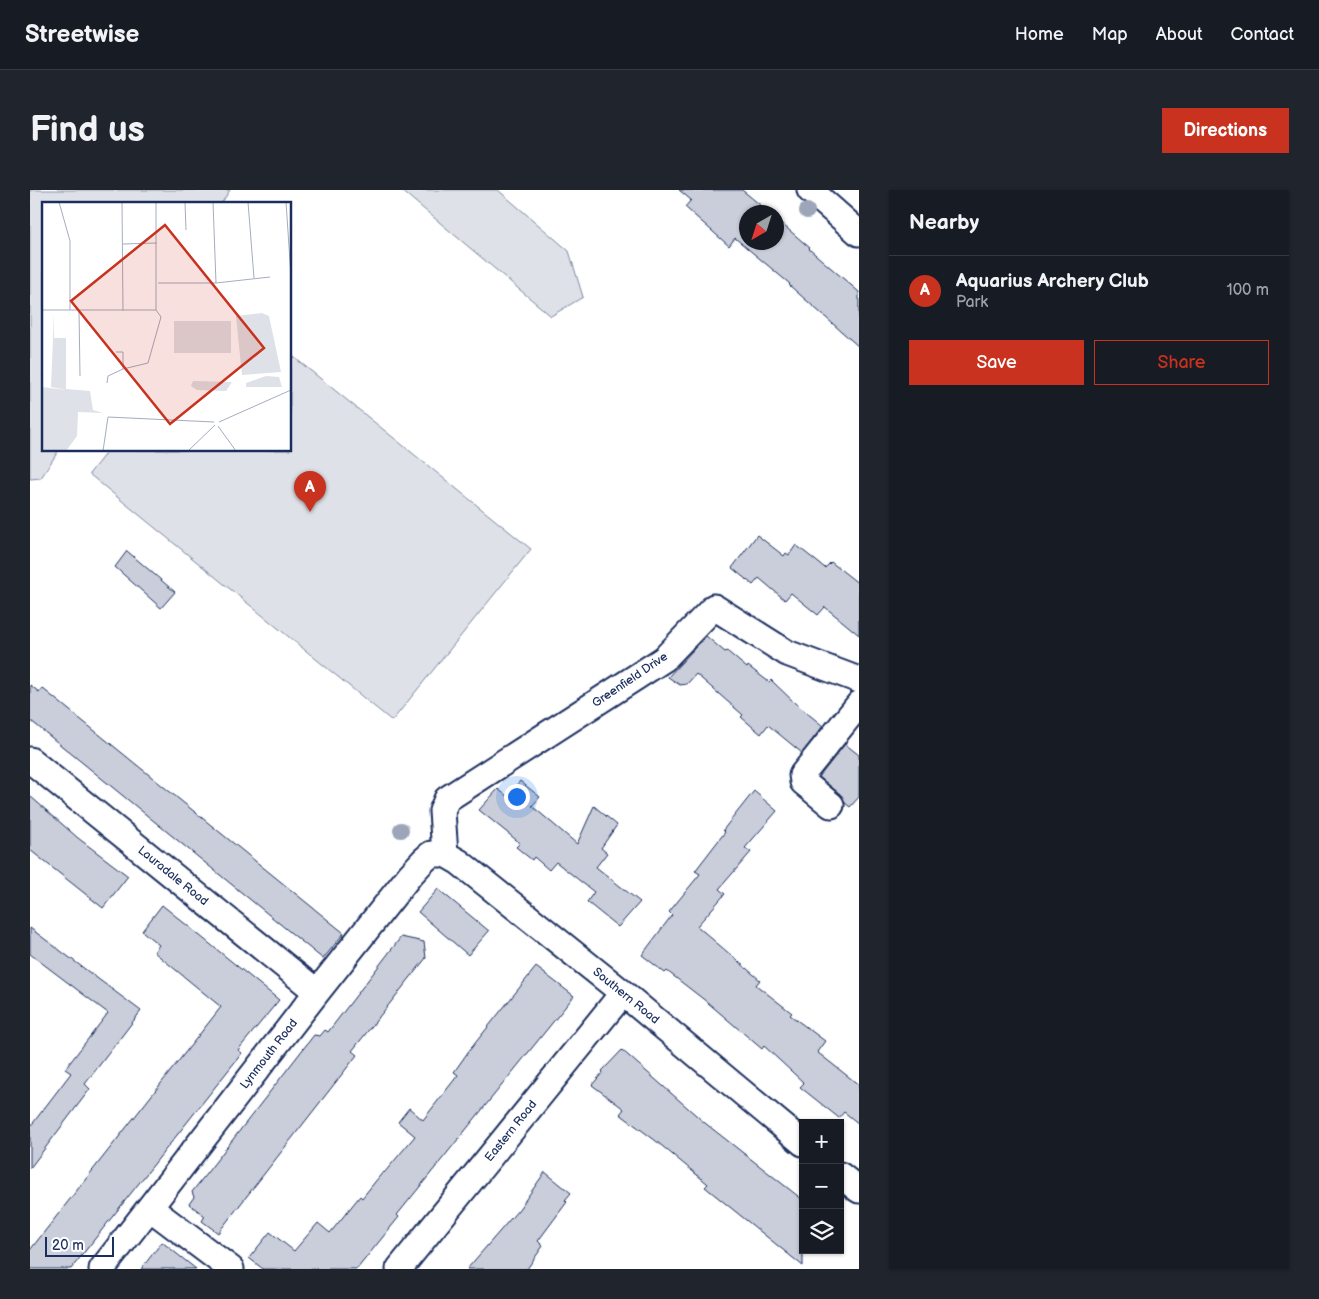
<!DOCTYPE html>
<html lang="en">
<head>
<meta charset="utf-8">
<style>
  :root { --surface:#171b24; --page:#20242c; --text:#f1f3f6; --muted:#9ea1a6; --line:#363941; --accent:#c8321e }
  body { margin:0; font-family:"Balsamiq Sans",sans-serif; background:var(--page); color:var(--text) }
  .controls { position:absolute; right:15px; bottom:15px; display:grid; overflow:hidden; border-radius:0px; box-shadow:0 1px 4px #0004 }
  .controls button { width:45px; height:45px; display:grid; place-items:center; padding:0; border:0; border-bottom:1px solid var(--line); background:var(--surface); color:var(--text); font:25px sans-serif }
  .compass { position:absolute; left:709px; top:15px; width:45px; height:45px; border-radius:50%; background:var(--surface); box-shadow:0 1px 4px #0004; rotate:219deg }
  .scale { position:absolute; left:15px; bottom:12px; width:69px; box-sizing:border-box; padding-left:5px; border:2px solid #1b2f5e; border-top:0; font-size:14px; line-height:18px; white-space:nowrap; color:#1b2f5e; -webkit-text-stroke:4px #fff; paint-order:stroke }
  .you { position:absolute; left:486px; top:606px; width:18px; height:18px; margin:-12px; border:4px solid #fff; border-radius:50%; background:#1a73e8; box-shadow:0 0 0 8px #1a73e833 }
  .badge { display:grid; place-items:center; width:32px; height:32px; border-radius:50%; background:var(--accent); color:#fff; font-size:16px; font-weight:700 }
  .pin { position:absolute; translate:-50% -41px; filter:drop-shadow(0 1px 2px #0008) }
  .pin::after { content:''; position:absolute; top:26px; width:18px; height:15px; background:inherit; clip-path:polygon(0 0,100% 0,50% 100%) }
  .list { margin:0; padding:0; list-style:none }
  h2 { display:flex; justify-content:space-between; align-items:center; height:65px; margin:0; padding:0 20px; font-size:21px }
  h2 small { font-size:16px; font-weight:400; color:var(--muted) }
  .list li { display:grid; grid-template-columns:32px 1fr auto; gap:15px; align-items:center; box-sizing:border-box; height:70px; padding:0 20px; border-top:1px solid var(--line) }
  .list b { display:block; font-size:19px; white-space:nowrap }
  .list p { margin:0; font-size:16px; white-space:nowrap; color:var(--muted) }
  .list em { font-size:16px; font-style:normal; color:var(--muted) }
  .actions { display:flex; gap:10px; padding:15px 20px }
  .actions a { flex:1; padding:11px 0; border:1px solid var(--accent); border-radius:0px; text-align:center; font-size:18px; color:var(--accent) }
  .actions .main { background:var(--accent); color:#fff }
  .icon { flex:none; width:28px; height:28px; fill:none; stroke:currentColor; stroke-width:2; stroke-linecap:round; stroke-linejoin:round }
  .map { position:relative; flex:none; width:829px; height:1079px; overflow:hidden; border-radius:0px }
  header { display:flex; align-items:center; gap:30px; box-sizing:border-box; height:70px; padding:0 25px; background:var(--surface); border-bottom:1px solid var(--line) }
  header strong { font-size:24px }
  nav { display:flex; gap:28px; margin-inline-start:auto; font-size:18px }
  .intro { display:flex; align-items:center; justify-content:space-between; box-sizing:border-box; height:120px; padding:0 30px }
  h1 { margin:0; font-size:35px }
  .button { padding:12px 22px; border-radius:0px; background:var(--accent); color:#fff; font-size:18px; font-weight:700 }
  main { display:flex; gap:30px; padding:0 30px }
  aside { flex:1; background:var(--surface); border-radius:0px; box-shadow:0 1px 4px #0004 }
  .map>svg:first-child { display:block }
  .green { fill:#dee1e7; stroke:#7c88a2 }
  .building { fill:#caceda; stroke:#1b2f5e }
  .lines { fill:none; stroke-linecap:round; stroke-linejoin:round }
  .street-casing { stroke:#1b2f5e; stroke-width:29 }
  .street { stroke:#fff; stroke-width:25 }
  .tree { fill:#9da5b9 }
  .labels { text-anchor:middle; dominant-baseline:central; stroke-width:4; stroke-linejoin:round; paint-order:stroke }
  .street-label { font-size:12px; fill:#1b2f5e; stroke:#fff }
  .inset-road { fill:none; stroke:#a4acbf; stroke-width:1 }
  .view { fill:#c8321e; fill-opacity:0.15; stroke:#c8321e; stroke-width:2.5 }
  .inset-edge { fill:none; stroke:#1b2f5e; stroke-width:2.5 }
</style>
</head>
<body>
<header>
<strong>Streetwise</strong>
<nav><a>Home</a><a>Map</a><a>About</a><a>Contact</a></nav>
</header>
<div class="intro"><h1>Find us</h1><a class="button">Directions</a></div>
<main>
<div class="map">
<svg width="829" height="1079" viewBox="0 0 829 1079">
  <rect width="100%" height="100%" fill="#fff"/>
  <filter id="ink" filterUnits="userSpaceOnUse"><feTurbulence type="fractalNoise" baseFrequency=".02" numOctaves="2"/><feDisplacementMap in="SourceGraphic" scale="10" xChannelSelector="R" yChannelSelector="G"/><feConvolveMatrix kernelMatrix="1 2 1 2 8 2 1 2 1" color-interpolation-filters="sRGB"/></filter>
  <g filter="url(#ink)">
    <path class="green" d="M 0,0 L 200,0 L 191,14 L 14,14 L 14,260 L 29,260 L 11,288 L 0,289 Z
      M 371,0 L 468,0 L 539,61 L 553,107 L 521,126 Z
      M 260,164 L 501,359 L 362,531 L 59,284 L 78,260 L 260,260 Z"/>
    <path class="building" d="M 649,0 L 712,0 L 739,22 L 716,22 L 716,52 L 746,52 L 746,29 L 759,40 L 780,58 L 779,59 L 829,102 L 829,157 L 759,95 L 760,94 L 705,48 L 699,56 L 655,17 L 661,10 Z
      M 727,345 L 754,366 L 756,363 L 759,365 L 766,355 L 795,378 L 801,372 L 829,394 L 829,445 L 795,417 L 788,425 L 761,403 L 755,410 L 729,388 L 723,395 L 702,378 Z
      M 97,361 L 145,402 L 131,418 L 85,377 Z
      M 676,446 L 695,462 L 697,461 L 717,478 L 718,476 L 739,492 L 741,490 L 766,514 L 793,536 L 772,563 L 738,535 L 731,544 L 711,527 L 713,525 L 666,484 L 657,494 L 650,495 L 638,487 Z
      M 0,495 L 9,502 L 12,498 L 314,743 L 293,769 L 0,530 Z
      M 815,554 L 829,565 L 829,607 L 820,617 L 815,613 L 810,604 L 789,587 Z
      M 490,591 L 510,607 L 502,616 L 547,654 L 564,616 L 587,635 L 571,658 L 577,663 L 566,677 L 610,712 L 588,737 L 557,712 L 564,702 L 526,672 L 519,680 L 504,667 L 502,670 L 486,657 L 490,653 L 449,620 L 468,599 L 477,606 Z
      M 724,601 L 747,621 L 715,658 L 721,662 L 689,699 L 695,704 L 667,736 L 730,790 L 726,795 L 762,823 L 760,825 L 795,851 L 787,862 L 829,895 L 829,934 L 814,922 L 809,928 L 770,897 L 774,893 L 734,856 L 732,859 L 677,812 L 637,781 L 635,783 L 612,765 L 642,725 L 639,722 L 670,684 L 665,681 L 695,642 L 693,640 Z
      M 0,606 L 48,648 L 98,686 L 73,718 L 0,660 Z
      M 408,699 L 459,741 L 438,765 L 388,722 Z
      M 132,715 L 249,810 L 208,860 L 212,863 L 41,1079 L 0,1079 L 0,1060 L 191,817 L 124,762 L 129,755 L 112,741 Z
      M 0,738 L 111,821 L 55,894 L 60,899 L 0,978 L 0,937 L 41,883 L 35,879 L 78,823 L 0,764 Z
      M 371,747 L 394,752 L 396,768 L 322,861 L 327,865 L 188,1043 L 172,1031 L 175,1026 L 159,1014 L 164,1007 L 162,1002 L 284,845 L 290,846 L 295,840 L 298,842 Z
      M 506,777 L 544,806 L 367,1025 L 369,1027 L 327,1079 L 233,1079 L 219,1068 L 240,1042 L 264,1061 L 288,1033 L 300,1043 L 330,1006 L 332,1008 L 353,982 L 354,983 L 385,946 L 368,932 L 379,918 L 393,930 L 428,885 L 424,882 L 438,862 Z
      M 592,860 L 675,933 L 773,1010 L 773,1076 L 675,997 L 678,994 L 626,951 L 590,924 L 594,919 L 562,895 L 573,882 L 572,881 Z
      M 515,982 L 541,1003 L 535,1010 L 537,1012 L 508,1051 L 513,1056 L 497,1079 L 437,1079 L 489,1019 Z
      M 132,1052 L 166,1079 L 111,1079 Z"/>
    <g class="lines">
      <g class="street-casing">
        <path id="street" d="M 780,0 L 829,43
          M 0,570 L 287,802
          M 801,615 L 773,592 L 772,585 L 829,514
          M 415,664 L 412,621 L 417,609 L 634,469 L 684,417 L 757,463 L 829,490
          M 810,985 L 829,1000
          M 120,1018 L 201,1079
          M 72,1079 L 287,802 L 380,685 L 393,671 L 401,664 L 415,664 L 429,672 L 593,803 L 773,953
          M 369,1079 L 593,803"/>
      </g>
      <use href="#street" class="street"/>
    </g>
    <g class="tree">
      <circle cx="777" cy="21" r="8"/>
      <circle cx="371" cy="640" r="8"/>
    </g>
  </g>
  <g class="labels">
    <g class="street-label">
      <text transform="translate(600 490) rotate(-34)">Greenfield Drive</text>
      <text transform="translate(143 686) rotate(39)">Lauradale Road</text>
      <text transform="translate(596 806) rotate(39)">Southern Road</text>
      <text transform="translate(239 864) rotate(-52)">Lynmouth Road</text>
      <text transform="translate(481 941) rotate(-51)">Eastern Road</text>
    </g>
  </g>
  <g transform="translate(12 12)">
    <rect width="249" height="249" fill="#fff"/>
    <path d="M 12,111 L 12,136 L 24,136 L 24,187 L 48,189 L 51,208 L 61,211 L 36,210 L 35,234 L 24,249 L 0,249 L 0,185 L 24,188 L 9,185 ZM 220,111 L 227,114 L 239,170 L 200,173 L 194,114 ZM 132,119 L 189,119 L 189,151 L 132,151 ZM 224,174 L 237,175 L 240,185 L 204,185 L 204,181 ZM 151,179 L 190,180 L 184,189 L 155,188 L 149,184 Z" fill="#dee1e7"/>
    <path class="inset-road" d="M 17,0 L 28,39 L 28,108M 80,0 L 81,109M 143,0 L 144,28M 171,0 L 174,81M 206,0 L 212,76M 244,0 L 249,74M 81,42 L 115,41M 116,81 L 174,81 L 228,75M 0,108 L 114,108M 37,108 L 38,174M 114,108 L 114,0M 81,167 L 106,161 L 119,115 L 114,108M 65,181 L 66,174 L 81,167 L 81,150 L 74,150M 177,220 L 249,188M 176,224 L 194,249M 61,249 L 66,215 L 172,220M 146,249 L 173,223"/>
    <path class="view" d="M 123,23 L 222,146 L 128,222 L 29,99 Z"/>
    <rect width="249" height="249" class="inset-edge"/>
  </g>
</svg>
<div class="controls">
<button>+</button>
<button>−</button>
<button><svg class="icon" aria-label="layers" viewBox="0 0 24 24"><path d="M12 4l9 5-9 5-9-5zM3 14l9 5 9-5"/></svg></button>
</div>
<svg class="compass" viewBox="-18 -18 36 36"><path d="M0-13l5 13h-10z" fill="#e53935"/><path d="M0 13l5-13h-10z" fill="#9ea1a6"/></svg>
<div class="scale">20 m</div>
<div class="you"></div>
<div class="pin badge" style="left:280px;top:322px">A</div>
</div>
<aside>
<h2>Nearby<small></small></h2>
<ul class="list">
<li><span class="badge">A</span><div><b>Aquarius Archery Club</b><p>Park</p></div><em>100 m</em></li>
</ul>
<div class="actions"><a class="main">Save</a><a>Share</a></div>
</aside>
</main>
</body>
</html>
